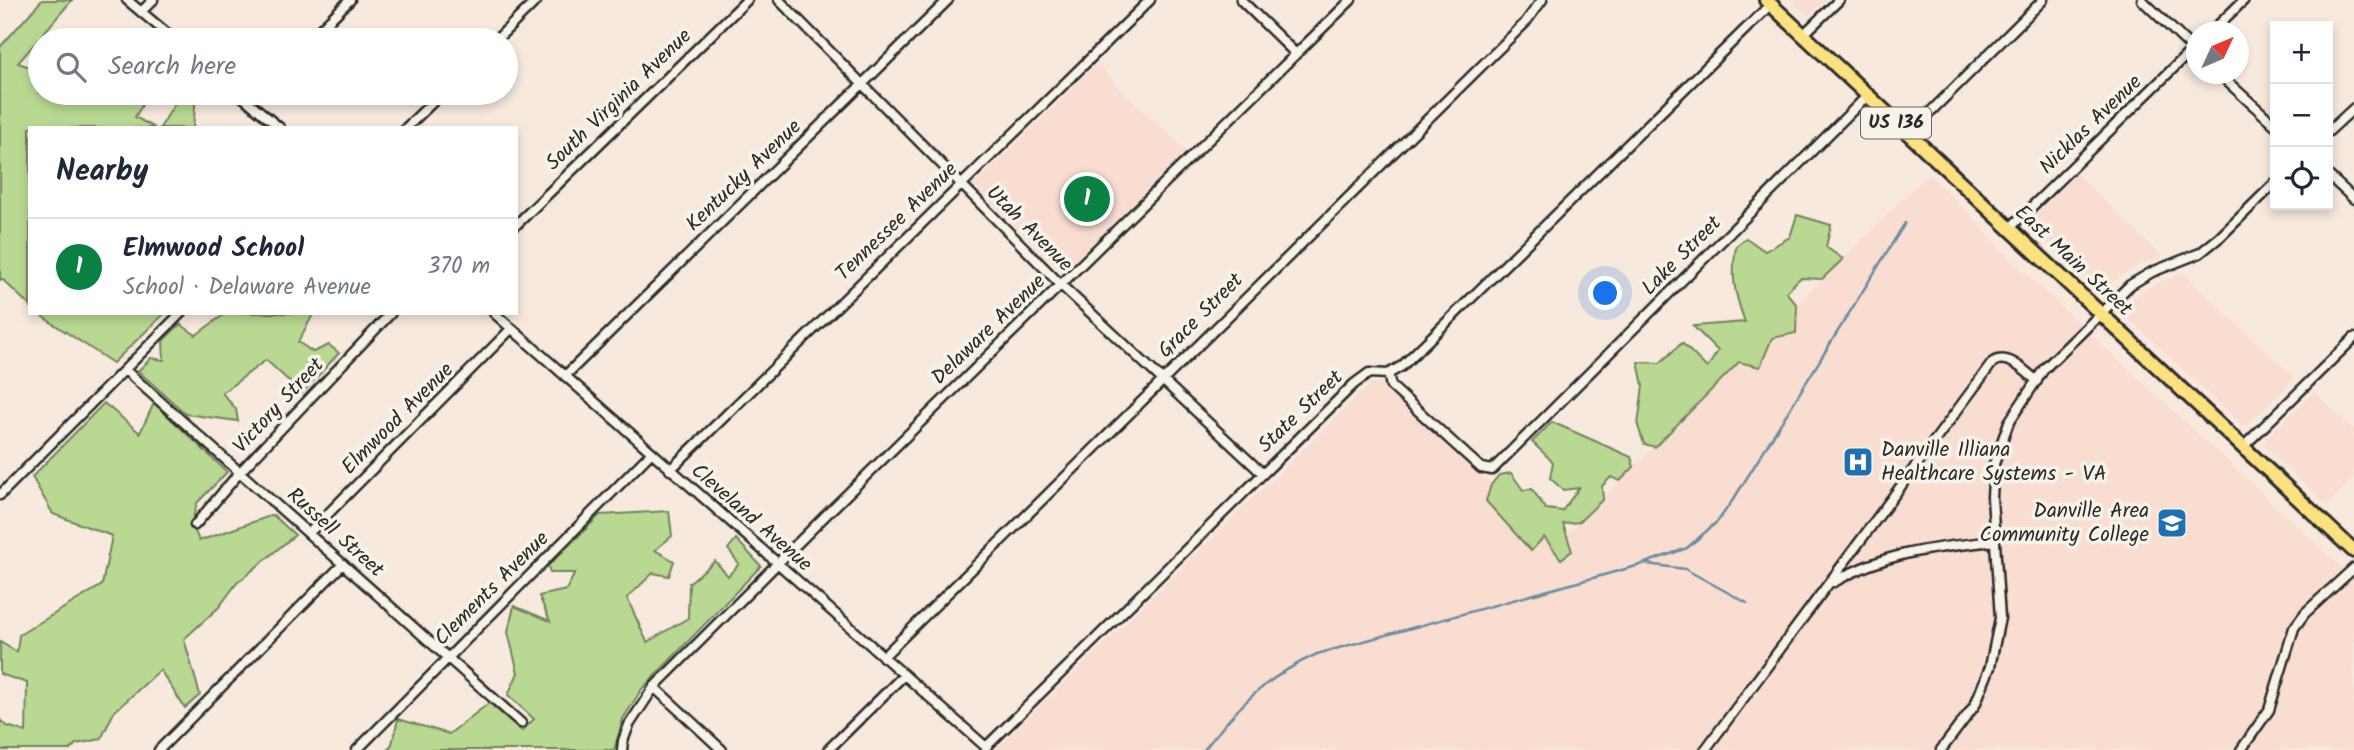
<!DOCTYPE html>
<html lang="en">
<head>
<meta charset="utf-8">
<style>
  :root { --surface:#fff; --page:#f6f6f7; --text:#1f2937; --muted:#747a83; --line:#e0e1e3; --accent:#0b8043 }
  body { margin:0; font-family:Kalam,sans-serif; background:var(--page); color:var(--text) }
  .controls { position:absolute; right:21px; top:21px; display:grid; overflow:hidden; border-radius:0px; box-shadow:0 4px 10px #0003 }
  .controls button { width:63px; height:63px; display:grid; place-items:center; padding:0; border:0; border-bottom:2px solid var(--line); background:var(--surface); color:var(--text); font:35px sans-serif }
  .compass { position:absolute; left:2186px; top:21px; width:63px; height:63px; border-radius:50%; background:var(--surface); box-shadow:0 4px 10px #0003; rotate:46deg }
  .you { position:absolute; left:1606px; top:294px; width:24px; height:24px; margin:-18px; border:5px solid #fff; border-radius:50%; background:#1a73e8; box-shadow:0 0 0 10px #1a73e833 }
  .badge { display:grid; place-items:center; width:46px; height:46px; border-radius:50%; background:var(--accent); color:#fff; font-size:23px; font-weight:700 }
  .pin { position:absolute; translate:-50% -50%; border:4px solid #fff; box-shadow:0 2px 7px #0006 }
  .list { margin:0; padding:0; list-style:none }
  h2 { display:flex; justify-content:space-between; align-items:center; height:91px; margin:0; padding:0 28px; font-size:30px }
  h2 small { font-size:23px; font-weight:400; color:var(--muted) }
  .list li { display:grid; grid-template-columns:46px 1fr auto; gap:21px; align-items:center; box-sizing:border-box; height:98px; padding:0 28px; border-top:2px solid var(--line) }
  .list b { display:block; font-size:26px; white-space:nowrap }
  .list p { margin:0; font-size:23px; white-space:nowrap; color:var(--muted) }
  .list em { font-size:23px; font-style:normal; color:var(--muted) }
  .icon { flex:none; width:38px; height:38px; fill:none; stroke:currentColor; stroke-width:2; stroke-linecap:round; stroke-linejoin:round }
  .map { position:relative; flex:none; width:2354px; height:750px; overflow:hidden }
  .search { position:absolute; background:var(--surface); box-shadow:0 4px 10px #0003; left:28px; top:28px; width:490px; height:77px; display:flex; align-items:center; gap:18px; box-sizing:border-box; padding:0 24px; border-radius:38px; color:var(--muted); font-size:26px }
  .panel { position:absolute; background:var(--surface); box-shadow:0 4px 10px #0003; left:28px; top:126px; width:490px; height:189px; border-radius:0px }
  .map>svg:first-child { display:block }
  .built { fill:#f9ddd1 }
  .green { fill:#b9d992; stroke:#72825e; stroke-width:2 }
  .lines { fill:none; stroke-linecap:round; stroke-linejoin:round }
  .stream { stroke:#688ca1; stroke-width:2.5 }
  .minor-casing { stroke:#2b2b2b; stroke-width:13 }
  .primary-casing { stroke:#2b2b2b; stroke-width:18 }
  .minor { stroke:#f7f3e8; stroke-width:8 }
  .primary { stroke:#fbe180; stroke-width:12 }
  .labels { text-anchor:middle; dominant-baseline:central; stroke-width:7; stroke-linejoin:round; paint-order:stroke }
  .shield { fill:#f7f3e8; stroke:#686764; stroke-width:2 }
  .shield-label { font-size:19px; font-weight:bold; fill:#2b2b2b }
  .street-label { font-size:21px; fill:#2b2b2b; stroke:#f7f3e8 }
  .poi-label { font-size:21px; fill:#2b2b2b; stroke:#f7f3e8; text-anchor:start }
</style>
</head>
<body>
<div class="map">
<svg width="2354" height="750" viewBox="0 0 2354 750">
  <rect width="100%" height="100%" fill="#f8e9de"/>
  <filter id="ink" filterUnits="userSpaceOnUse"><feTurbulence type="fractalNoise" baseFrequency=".0143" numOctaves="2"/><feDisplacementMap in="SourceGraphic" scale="14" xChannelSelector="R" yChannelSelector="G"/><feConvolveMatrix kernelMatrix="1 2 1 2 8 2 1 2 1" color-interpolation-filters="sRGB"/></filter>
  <g filter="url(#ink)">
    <path class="built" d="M 1789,0 L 1826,0 L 1811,14 L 1808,14 Z
      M 1098,63 L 1119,88 L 1186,151 L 1062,273 L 974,185 Z
      M 1928,174 L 1967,211 L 2006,255 L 2354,579 L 2354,750 L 995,750 L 1371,383 L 1381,383 L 1557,544 Z
      M 2076,174 L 2124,220 L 2162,257 L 2131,269 L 2102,290 L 2095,287 L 2026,223 Z
      M 2183,273 L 2295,378 L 2247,425 L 2242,425 L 2129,319 L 2126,310 L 2128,302 L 2138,294 L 2150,286 Z
      M 2314,392 L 2354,430 L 2354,478 L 2327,505 L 2267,449 L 2264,443 L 2267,437 Z"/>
    <path class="green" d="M 42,0 L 72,0 L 18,63 L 30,67 L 40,54 L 40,93 L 149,93 L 135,117 L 155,128 L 30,128 L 30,306 L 2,279 L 0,280 L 0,47 Z
      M 181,93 L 192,93 L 196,96 L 193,128 L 160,128 Z
      M 1797,215 L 1831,225 L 1826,247 L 1843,259 L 1822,279 L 1800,278 L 1786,292 L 1797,305 L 1796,333 L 1772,338 L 1760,367 L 1739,362 L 1655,447 L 1644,444 L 1638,426 L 1643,385 L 1638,362 L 1660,363 L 1682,343 L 1707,368 L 1718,351 L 1693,326 L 1745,322 C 1734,292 1731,278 1736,246 L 1746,238 L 1765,251 L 1790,237 Z
      M 37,313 L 165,313 L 113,363 Z
      M 226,313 L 314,313 L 298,342 L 313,352 L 329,345 L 339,353 L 302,393 L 266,360 L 222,393 L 236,409 L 238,421 L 186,414 L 138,371 L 151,358 L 164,360 L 163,341 L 180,324 L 196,335 Z
      M 104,403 L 140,433 L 154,403 L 227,472 L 197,503 L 192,523 L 199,541 L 273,515 L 295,535 L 237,583 L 219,607 L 184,639 L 200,695 L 185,708 L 160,670 L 114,712 L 101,739 L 76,744 L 70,750 L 0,750 L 0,720 L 7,726 L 26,732 L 27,683 L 0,674 L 0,642 L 17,652 L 19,635 L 102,585 L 112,536 L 53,514 L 32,477 Z
      M 1552,422 L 1631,457 L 1634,467 L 1620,481 L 1611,477 L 1602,486 L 1603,499 L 1579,522 L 1563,524 L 1572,551 L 1561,559 L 1544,537 L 1531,551 L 1486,501 L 1491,485 L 1499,475 L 1511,473 L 1523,490 L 1532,489 L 1546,509 L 1562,511 L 1579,488 L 1563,490 L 1550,478 L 1553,462 L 1532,442 Z
      M 669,511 L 672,536 L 655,550 L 674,561 L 669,576 L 653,573 L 627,598 L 647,642 L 688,618 L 689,583 L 715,561 L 728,576 L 739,564 L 728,549 L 736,539 L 761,566 L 641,690 L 623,719 L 614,750 L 387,750 L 392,744 L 398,719 L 449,734 L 489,703 L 522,731 L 534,719 L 508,695 L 518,673 L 508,632 L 514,606 L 550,621 L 539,596 L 566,590 L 575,573 L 550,573 L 548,566 L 600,515 Z"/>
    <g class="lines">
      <path class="stream" d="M 1647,564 L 1685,569 L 1747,603
        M 1204,750 C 1238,706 1266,677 1317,654 L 1640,565 L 1687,548 L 1718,521 L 1735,497 L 1905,223"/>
      <g class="minor-casing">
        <path id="minor" d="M 127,0 L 175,40
          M 779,0 L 1061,285 L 1263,474
          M 1241,0 L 1296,54
          M 2142,0 L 2195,51
          M 141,12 L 153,0
          M 2211,32 L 2244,0
          M 1803,35 L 1839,0
          M 309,40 L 350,0
          M 496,40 L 537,0
          M 2219,74 L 2275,125
          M 238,93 L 280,128
          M 406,128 L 442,93
          M 2328,132 L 2354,108
          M 1908,134 L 2043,0
          M 2328,175 L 2354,199
          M 516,225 L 747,0
          M 2010,228 L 2196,46
          M 494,313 L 986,747 L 1354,384 L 1369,373 L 1388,374 L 1402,366 L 1770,5
          M 125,370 L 521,723
          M 1388,374 L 1391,386 L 1481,468 L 1492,470 L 1867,96
          M 565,376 L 948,0
          M 2243,447 L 2354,338
          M 670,470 L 1150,0
          M 0,495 L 181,313
          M 195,525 L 240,472 L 391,313
          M 309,533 L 511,329
          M 1834,582 C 1887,551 1935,548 1994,541
          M 883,657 L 1525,23 L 1542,0
          M 654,687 L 722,750
          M 159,750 L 343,564
          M 357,750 L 651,453
          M 622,750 L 623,741 L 629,725 L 654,687 L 830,511 L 1351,0
          M 828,750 L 903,676
          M 1705,750 L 1993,362 C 2008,353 2025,371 2037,381
          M 1941,750 L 1975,705 L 1990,667 L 2000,618 L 1992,497 L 1994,464 L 2009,422 L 2044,369 L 2130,285 L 2152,272 L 2200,253 L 2220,237 L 2275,183
          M 2241,750 L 2269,710 L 2294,628 L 2305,613 L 2354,568"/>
      </g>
      <g class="primary-casing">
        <path id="primary" d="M 1766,0 L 2354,551"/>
      </g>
      <use href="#minor" class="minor"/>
      <use href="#primary" class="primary"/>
    </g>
  </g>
  <defs>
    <g id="hospital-square" transform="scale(1.575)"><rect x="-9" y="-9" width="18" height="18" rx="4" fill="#1f6fb2" stroke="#f7f3e8"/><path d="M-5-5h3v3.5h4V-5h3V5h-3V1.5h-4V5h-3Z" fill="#fff"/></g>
    <g id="university-square" transform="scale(1.575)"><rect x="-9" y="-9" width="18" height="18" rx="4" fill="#1f6fb2" stroke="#f7f3e8"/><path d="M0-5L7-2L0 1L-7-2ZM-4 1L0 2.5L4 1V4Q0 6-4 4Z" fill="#fff"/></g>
  </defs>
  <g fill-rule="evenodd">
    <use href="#hospital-square" x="1858" y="462"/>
    <use href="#university-square" x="2172" y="523"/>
  </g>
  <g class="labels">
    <rect class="shield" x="1861" y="107.5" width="70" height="31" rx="5"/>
    <g class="shield-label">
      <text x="1896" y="123">US 136</text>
    </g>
    <g class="street-label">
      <text transform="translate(619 100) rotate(-44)">South Virginia Avenue</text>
      <text transform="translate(2091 125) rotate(-44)">Nicklas Avenue</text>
      <text transform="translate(744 176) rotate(-44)">Kentucky Avenue</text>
      <text transform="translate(897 222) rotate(-44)">Tennessee Avenue</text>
      <text transform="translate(1029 229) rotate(45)">Utah Avenue</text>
      <text transform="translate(1682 256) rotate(-45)">Lake Street</text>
      <text transform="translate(2073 261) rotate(43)">East Main Street</text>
      <text transform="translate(1201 316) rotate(-45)">Grace Street</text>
      <text transform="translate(989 330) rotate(-44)">Delaware Avenue</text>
      <text transform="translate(279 406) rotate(-47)">Victory Street</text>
      <text transform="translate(1301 412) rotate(-44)">State Street</text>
      <text transform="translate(398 419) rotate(-45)">Elmwood Avenue</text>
      <text transform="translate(751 518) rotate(41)">Cleveland Avenue</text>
      <text transform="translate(335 533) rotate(42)">Russell Street</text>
      <text transform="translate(492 589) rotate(-45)">Clements Avenue</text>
    </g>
    <g class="poi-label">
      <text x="1881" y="450">Danville Illiana<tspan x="1881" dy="24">Healthcare Systems - VA</tspan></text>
      <text x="2149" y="511" text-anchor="end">Danville Area<tspan x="2149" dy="24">Community College</tspan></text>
    </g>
  </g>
</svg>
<div class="controls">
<button>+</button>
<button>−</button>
<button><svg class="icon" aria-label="locate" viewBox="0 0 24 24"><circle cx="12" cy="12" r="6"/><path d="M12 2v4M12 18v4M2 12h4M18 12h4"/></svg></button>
</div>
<svg class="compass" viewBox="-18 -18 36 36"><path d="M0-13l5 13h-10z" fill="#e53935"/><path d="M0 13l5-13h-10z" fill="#747a83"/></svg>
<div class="you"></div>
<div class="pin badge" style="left:1087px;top:199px">1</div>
<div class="search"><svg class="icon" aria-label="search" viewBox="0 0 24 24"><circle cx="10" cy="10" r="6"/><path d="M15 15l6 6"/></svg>Search here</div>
<section class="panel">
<h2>Nearby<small></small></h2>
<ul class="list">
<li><span class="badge">1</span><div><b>Elmwood School</b><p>School · Delaware Avenue</p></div><em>370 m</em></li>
</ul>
</section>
</div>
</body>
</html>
